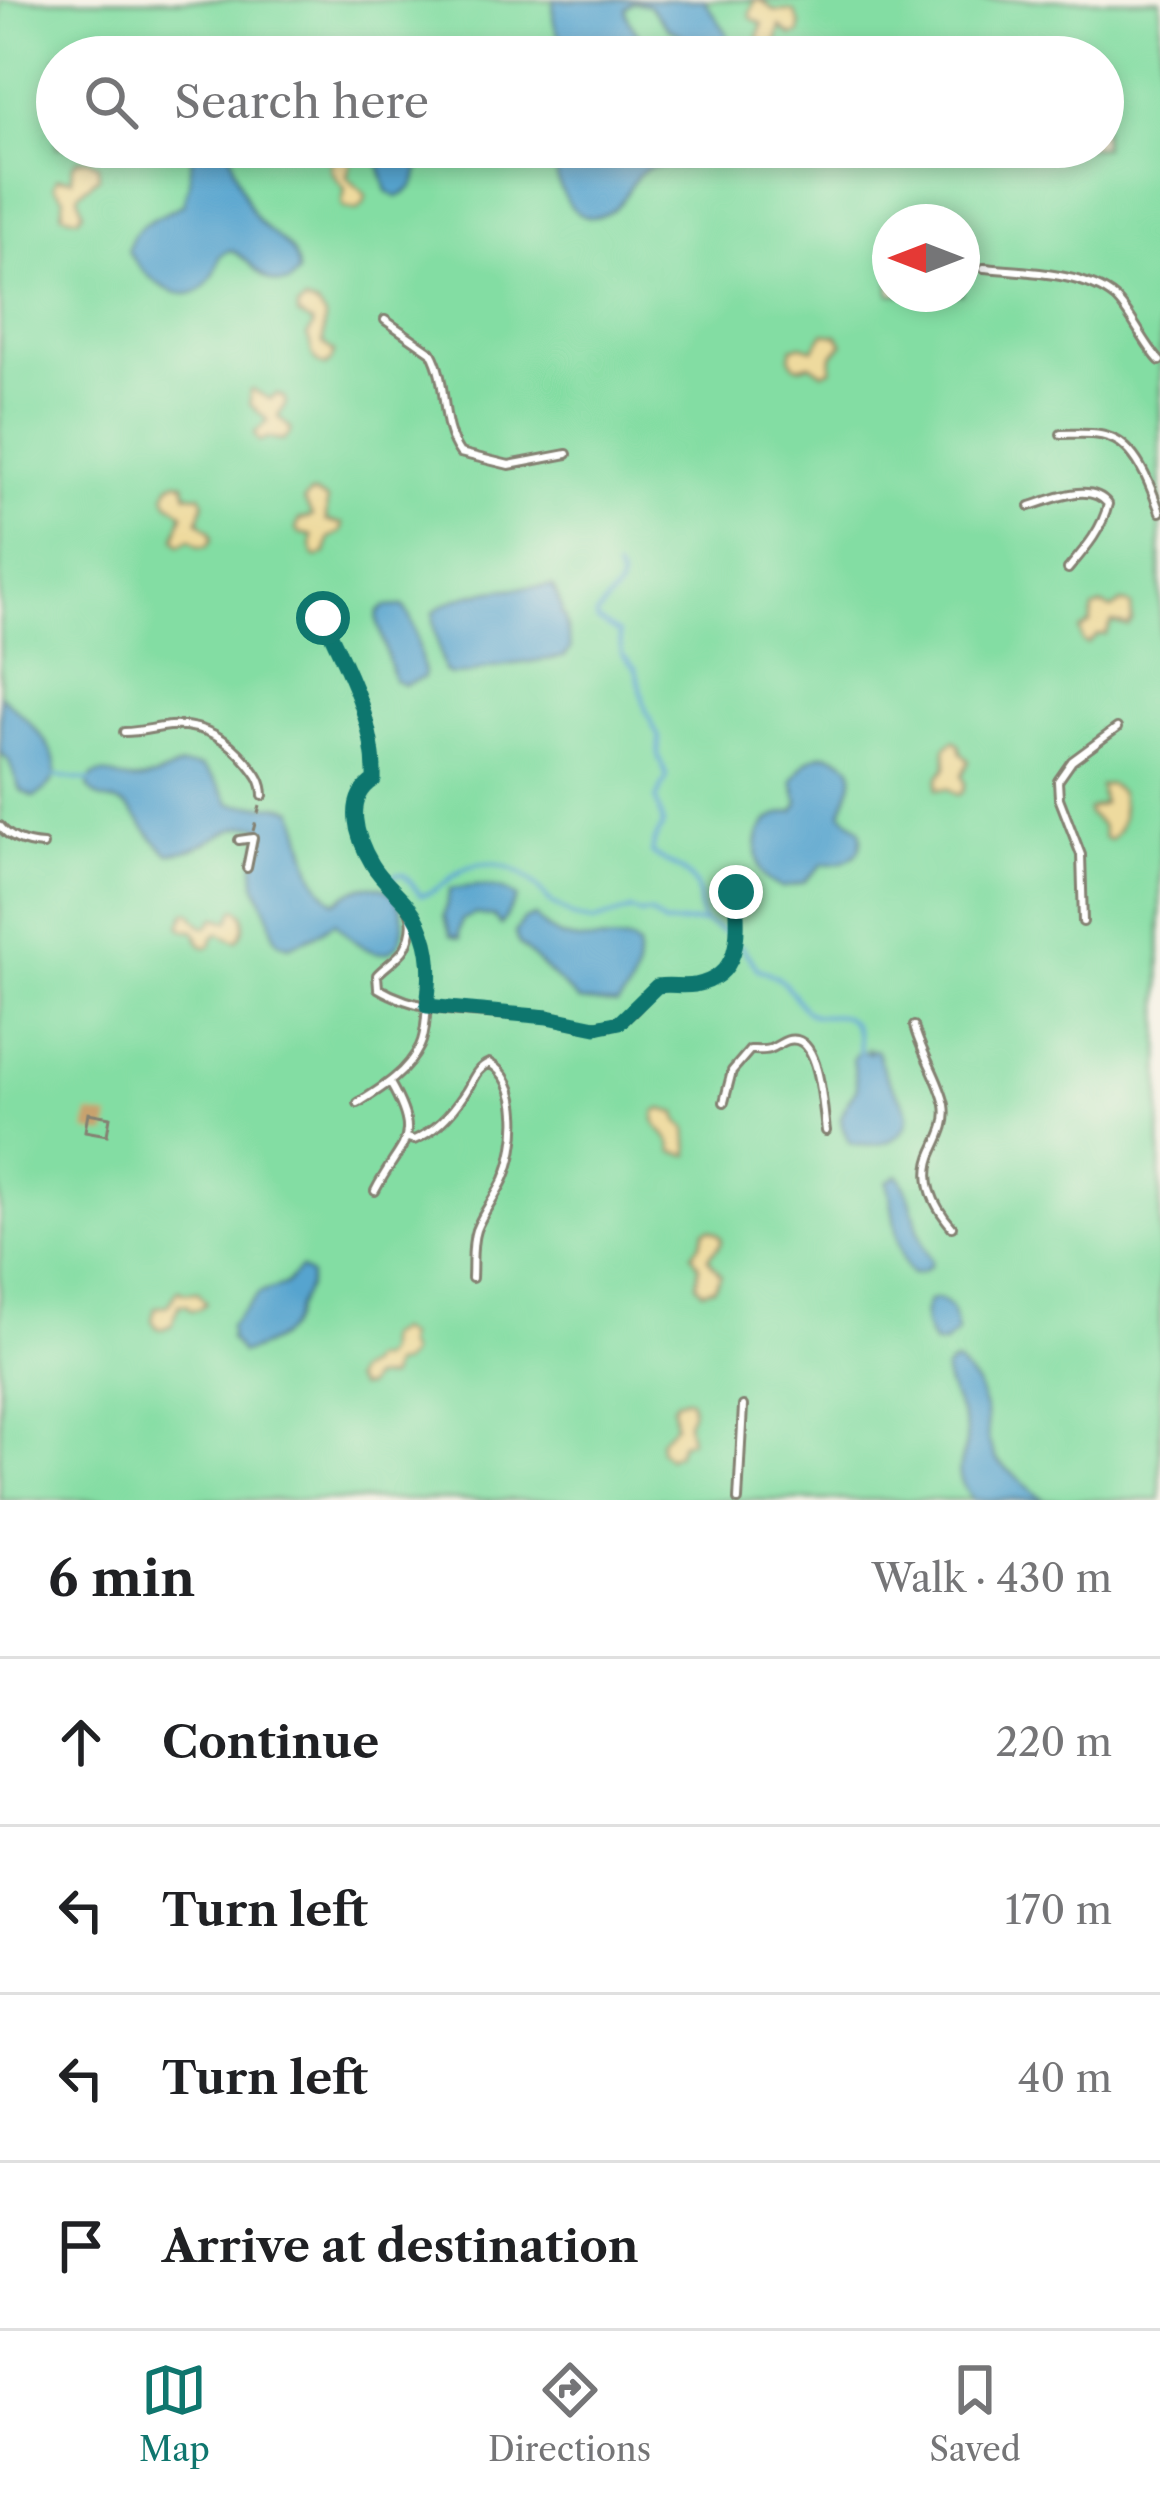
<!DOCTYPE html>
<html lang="en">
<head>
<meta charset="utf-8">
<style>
  :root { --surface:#fff; --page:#f2f2f2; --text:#202124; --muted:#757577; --line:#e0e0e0; --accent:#0f766e }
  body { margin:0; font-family:"Libre Caslon Text",serif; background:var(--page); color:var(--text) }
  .compass { position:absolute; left:872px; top:204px; width:108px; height:108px; border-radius:50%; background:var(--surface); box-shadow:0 6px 18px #0003; rotate:270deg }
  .stop { position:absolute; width:36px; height:36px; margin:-27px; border:9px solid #0f766e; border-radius:50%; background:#fff }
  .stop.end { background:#0f766e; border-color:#fff; box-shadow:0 3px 12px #0008 }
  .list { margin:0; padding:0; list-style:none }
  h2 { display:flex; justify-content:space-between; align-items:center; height:156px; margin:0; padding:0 48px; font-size:51px }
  h2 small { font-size:39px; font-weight:400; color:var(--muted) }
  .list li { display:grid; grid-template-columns:78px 1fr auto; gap:36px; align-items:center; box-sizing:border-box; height:168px; padding:0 48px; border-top:3px solid var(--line) }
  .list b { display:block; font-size:45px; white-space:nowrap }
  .list em { font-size:39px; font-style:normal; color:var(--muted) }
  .icon { flex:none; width:66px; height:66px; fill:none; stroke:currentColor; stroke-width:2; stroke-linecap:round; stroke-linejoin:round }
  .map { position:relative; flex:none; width:1160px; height:1500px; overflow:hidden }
  .search { position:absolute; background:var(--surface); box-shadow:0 6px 18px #0003; left:36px; right:36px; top:36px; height:132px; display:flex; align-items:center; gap:30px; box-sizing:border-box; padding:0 42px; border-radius:66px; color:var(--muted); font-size:45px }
  .sheet { height:828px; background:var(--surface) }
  nav { display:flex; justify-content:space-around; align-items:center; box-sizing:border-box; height:168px; border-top:3px solid var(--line); background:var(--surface); font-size:33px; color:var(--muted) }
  nav a { display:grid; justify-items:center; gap:6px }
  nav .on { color:var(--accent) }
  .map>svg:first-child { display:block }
  .green { fill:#83dda3; stroke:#507c60; stroke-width:3; fill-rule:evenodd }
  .sand { fill:#eeda9e; stroke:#857b5d; stroke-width:3 }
  .water { fill:#56a4cf; stroke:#396076; stroke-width:3 }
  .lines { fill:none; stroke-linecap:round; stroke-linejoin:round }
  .stream { stroke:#56a4cf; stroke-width:4.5 }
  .building { fill:#c8a26e }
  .lane-casing { stroke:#848172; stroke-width:12 }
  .path { stroke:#848172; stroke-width:3; stroke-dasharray:9 9; stroke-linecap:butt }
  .lane { stroke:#fff; stroke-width:6 }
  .route { stroke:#0f766e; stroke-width:15 }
</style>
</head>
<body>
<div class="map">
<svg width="1160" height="1500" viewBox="0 0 1160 1500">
  <rect width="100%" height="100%" fill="#f7f3e8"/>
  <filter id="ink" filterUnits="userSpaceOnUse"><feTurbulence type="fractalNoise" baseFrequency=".00833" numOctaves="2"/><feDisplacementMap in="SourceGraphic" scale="24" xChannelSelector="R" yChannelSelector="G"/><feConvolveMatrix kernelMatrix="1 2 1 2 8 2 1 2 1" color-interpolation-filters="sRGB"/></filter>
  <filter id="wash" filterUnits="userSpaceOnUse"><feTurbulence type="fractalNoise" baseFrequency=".004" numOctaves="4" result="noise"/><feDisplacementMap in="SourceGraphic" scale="48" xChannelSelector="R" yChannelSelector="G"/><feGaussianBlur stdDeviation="2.7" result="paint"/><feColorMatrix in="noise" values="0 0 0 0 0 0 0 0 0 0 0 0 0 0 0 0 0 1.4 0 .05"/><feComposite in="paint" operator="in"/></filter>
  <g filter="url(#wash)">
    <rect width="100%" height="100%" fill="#ede6c9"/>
    <path class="green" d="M 0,0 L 1160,0 L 1160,1500 L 0,1500 ZM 57,57 L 1103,57 L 1103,147 L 57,147 ZM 890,222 L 962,222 L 962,294 L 890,294 Z"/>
    <path class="sand" d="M 755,0 L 762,1 L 775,11 L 794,11 L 800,25 L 799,34 L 791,36 L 780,27 L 776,42 L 770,46 L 763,45 L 758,38 L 762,24 L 751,18 L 750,13 Z
      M 338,152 L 347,152 L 352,157 L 347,177 L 366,195 L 364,204 L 357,210 L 344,208 L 342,203 L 345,189 C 336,176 321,168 338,152 Z
      M 87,159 L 98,165 L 99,177 L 80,192 L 78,196 L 83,212 L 78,218 L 62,214 L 64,197 L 54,186 L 57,178 L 72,179 L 73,165 L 78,160 Z
      M 305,302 L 317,306 L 325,317 L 323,343 L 334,352 L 331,361 L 326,366 C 308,362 314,348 307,336 L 313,327 L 312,323 L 298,315 L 298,307 Z
      M 824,333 L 837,335 L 843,344 L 832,356 L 831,370 L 823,373 L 810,364 L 799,367 L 794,365 L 790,356 L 792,348 L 801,345 L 814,349 Z
      M 253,390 L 270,399 L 277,394 L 284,397 L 286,403 L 278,417 L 291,429 L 289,435 L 283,440 L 269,438 L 259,442 L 254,433 L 268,421 L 250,404 L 250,391 Z
      M 177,481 L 184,483 L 187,494 L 200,495 L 204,501 L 199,521 L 210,531 L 212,540 L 206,546 L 199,546 L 190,539 L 180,545 L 175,538 L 183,513 L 168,502 L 165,495 L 170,484 Z
      M 310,494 L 316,494 L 327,500 L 326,521 L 343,524 L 341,532 L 329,538 L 326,553 L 319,557 L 315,557 L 311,546 L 312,536 L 299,533 L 296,529 L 299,520 L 312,516 L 304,500 Z
      M 1122,602 L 1131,605 L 1132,621 L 1128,626 L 1112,622 L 1106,634 L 1098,635 L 1088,644 L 1083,642 L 1080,630 L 1090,623 L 1093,609 L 1102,605 L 1112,609 Z
      M 954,740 L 959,744 L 961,753 L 969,761 L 962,775 L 965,783 L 963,792 L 957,795 L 949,789 L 937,789 L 938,778 L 946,767 L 945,748 Z
      M 1110,784 L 1120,793 C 1124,809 1124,831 1109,840 L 1104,837 L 1102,826 L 1088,814 L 1089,809 L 1103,804 L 1100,786 Z
      M 238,909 L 243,914 C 246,923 244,935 236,941 L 218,933 L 213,938 L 211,946 C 199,951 199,937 194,930 L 185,930 L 180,926 L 186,912 L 190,912 L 201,925 L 207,927 L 215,918 L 229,921 L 234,910 Z
      M 662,1109 L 677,1113 L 679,1122 L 687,1129 L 689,1155 L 673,1152 C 672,1148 672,1143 669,1140 C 662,1129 652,1127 656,1112 Z
      M 710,1229 C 733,1240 715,1247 708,1258 L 721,1275 L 714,1288 L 702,1291 L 696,1284 L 699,1266 L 692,1254 L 700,1244 L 705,1230 Z
      M 178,1290 L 185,1293 L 198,1292 L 206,1303 L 199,1309 L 191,1310 L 186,1305 L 179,1305 L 172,1325 L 162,1329 L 157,1328 L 152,1320 L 155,1308 L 168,1305 Z
      M 397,1331 L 406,1336 L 405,1347 L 409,1352 L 407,1358 L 400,1364 L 392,1365 L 389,1378 L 371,1379 L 366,1387 L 358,1388 L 352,1380 L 355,1373 L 366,1367 L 370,1360 L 380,1359 L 385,1352 L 385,1338 Z
      M 686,1398 L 690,1399 C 694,1409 691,1413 687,1422 L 690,1440 L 681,1443 L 677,1454 L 668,1458 L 660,1450 L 660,1440 L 675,1425 L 673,1406 L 676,1401 Z"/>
    <path class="water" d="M 554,0 L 704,0 L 727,33 L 730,57 L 666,57 L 681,49 L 687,38 L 668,28 L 649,5 L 634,2 L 626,8 C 627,31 649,31 638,57 C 597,57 545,56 554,0 Z
      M 193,147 L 229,147 C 235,170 241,192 253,213 C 267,238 298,241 298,273 L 289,283 C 260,287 253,258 230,250 L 220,256 C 205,321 153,291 128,251 C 134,221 160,218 183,204 L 189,184 Z
      M 374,147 L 417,147 C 422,168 419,189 397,197 L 387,191 Z
      M 553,147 L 711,147 C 705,154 698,162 690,165 C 675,171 657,161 643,171 C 631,179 628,198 615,208 C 572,240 553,181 553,147 Z
      M 553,586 L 562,609 L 561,614 L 564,616 L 571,649 L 564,657 L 486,668 L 468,674 L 450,675 L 444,671 L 434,626 L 434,612 C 459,589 519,588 553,586 Z
      M 403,606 C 417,624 419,651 424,673 L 423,678 L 404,685 L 394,680 L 377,619 L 378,613 L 384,607 Z
      M 0,695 C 26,718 88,769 34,797 L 20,790 L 9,761 L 0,752 Z
      M 826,754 C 869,764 849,784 841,813 L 860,829 C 866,855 848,865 823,864 L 803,883 L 782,888 C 778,886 768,881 765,878 C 759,872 759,866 758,859 C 754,831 765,815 794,811 L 799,803 L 793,781 C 802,766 807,757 826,754 Z
      M 180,766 L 201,767 L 214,779 L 230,803 C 252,809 273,801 294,810 C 308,843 305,880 335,902 C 346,895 356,886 370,886 C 424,883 412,1009 335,922 L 314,936 L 289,946 L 278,942 L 274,935 L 270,919 L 255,883 L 254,866 L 262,833 L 260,826 C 232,822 215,841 190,850 C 188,851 171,853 169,854 C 152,842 144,823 129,809 C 114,795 99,807 88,786 L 92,776 C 108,769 115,779 131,780 C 148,782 165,772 180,766 Z
      M 476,886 C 489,886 507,889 517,898 L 501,925 L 494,917 L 475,914 L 462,920 L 459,931 L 460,938 L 451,935 L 444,916 L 450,889 Z
      M 535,916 C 560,950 594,938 630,941 L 638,947 C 639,971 634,988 617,1005 L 579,1001 L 519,944 L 515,933 L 524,920 Z
      M 868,1049 L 877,1051 C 880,1060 882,1069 887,1078 C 898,1096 922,1117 897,1136 C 885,1146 866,1146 851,1143 C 833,1116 842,1112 857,1088 L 853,1059 L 859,1051 L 870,1053 Z
      M 898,1175 C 916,1198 914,1234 931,1260 L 930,1266 L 922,1272 L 912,1274 C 895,1256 895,1209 887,1182 Z
      M 300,1268 L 310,1275 C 310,1289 305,1291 299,1303 C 296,1308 295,1316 292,1322 C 283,1339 259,1349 241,1353 L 230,1339 L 230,1325 L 260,1293 L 285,1285 Z
      M 936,1299 C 953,1302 955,1317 957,1333 L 945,1344 L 934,1344 C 925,1331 920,1316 929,1301 Z
      M 957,1362 L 977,1385 L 986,1412 L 988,1440 L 996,1459 L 1043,1500 L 973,1500 C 943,1464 973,1459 965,1426 C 960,1406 946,1391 945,1370 L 951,1364 Z"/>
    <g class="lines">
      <path class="stream" d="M 616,570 L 621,579 L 618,589 L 597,615 L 597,620 L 619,634 L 622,654 L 636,669 L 646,710 L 659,738 L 658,756 L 667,777 L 656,799 L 663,825 L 654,843 L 652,853 C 666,865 693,870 698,892 C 700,904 698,910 704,922
        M 55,776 L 91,781
        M 391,879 L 397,874 L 404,875 L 421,895 C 441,892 451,873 469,867 C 494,859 520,869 538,888 C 545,895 548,903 558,907 C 564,910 568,914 574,917 C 580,919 586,919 592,922 L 632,910 L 641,914 L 650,913 L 664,924 L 704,922 L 733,936
        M 741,946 L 758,969 C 770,972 782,980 790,990 C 797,997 799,1007 808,1013 C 822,1021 841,1008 853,1024 C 858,1031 859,1043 860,1052"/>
    </g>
    <g id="blocks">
      <path class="building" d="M 88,1113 L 110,1117 L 107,1135 L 85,1131 Z"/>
    </g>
  </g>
  <g filter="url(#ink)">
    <use href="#blocks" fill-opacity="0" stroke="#848172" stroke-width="3"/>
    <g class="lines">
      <g class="lane-casing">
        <path id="lane" d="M 984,268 C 1023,272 1084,272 1115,298 C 1130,311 1143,343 1160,361
          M 385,320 L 431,352 C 449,384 439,424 460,453 L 509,465 L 567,454
          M 1061,434 C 1077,434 1096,432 1111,438 C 1138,448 1151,488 1160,512
          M 1030,506 C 1053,499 1091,481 1108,504 C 1102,530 1085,549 1068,569
          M 323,618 C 347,669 377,723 374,780 C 344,799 356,839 373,865 C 390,893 427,905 405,948 C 399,958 385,966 377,975 L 378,988 C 426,1017 489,1011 543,1016 C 567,1019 591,1032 616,1023 C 633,1017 643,997 657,986 C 670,984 682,987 695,985 C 743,976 738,932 736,892
          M 124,732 C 138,732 149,729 162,727 C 198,721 225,735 247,762 C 256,773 263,781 263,796
          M 0,826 C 10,839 27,844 43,845
          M 239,840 L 253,838 L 247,868
          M 1083,922 L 1081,855 L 1059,798 L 1058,781 L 1072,761 L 1117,728
          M 914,1026 C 921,1053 939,1078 945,1105 C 948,1122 941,1135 934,1150 C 920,1179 933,1205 952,1227
          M 724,1102 L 732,1071 L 750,1050 C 756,1050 763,1051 770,1049 C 779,1046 786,1037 797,1040 C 821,1046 823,1111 826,1131
          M 358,1103 C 382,1088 407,1073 420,1046 C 426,1034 425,1020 427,1008 C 430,966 435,945 410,907
          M 408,1138 L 414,1140 C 436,1131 452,1113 465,1093 C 473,1081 475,1069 489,1063 C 525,1083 518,1147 504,1179 C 496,1196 483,1212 476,1230 C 471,1245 473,1263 472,1278
          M 375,1191 C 401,1140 424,1142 390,1083
          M 738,1500 L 743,1406"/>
      </g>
      <path class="path" d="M 253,831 L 260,806"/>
      <use href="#lane" class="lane"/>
    </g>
  </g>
  <g class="lines" filter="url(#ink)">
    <path class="route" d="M 323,618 C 347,669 376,723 374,780 C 344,799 356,837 372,864 C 385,886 408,899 419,923 C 432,951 431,976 427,1006 L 548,1017 L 596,1027 L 620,1022 L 657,986 C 670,984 682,987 695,985 C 743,976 738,932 736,892"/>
  </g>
</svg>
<svg class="compass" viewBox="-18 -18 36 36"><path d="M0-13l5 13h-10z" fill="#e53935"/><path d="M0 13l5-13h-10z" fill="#757577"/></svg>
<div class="stop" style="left:323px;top:618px"></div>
<div class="stop end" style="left:736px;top:892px"></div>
<div class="search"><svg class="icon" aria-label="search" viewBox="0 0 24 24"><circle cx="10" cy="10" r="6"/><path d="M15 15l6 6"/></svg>Search here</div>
</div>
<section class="sheet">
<h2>6 min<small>Walk · 430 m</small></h2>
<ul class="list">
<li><svg class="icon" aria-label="ahead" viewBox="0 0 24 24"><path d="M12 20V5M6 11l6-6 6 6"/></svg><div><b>Continue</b></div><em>220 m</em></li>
<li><svg class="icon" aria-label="left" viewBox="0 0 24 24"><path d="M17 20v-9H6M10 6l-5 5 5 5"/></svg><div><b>Turn left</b></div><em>170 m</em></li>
<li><svg class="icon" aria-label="left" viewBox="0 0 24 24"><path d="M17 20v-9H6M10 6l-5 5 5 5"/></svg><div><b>Turn left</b></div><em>40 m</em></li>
<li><svg class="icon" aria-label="arrive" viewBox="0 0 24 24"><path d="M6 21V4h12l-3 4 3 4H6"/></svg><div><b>Arrive at destination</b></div></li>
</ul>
</section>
<nav>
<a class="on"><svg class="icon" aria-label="map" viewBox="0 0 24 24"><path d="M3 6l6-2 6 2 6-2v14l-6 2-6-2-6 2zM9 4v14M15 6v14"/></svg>Map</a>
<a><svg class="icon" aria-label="directions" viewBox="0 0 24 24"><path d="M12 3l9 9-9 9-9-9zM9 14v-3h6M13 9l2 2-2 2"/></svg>Directions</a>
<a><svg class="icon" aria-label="saved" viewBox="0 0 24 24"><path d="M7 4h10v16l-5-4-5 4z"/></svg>Saved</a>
</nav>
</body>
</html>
